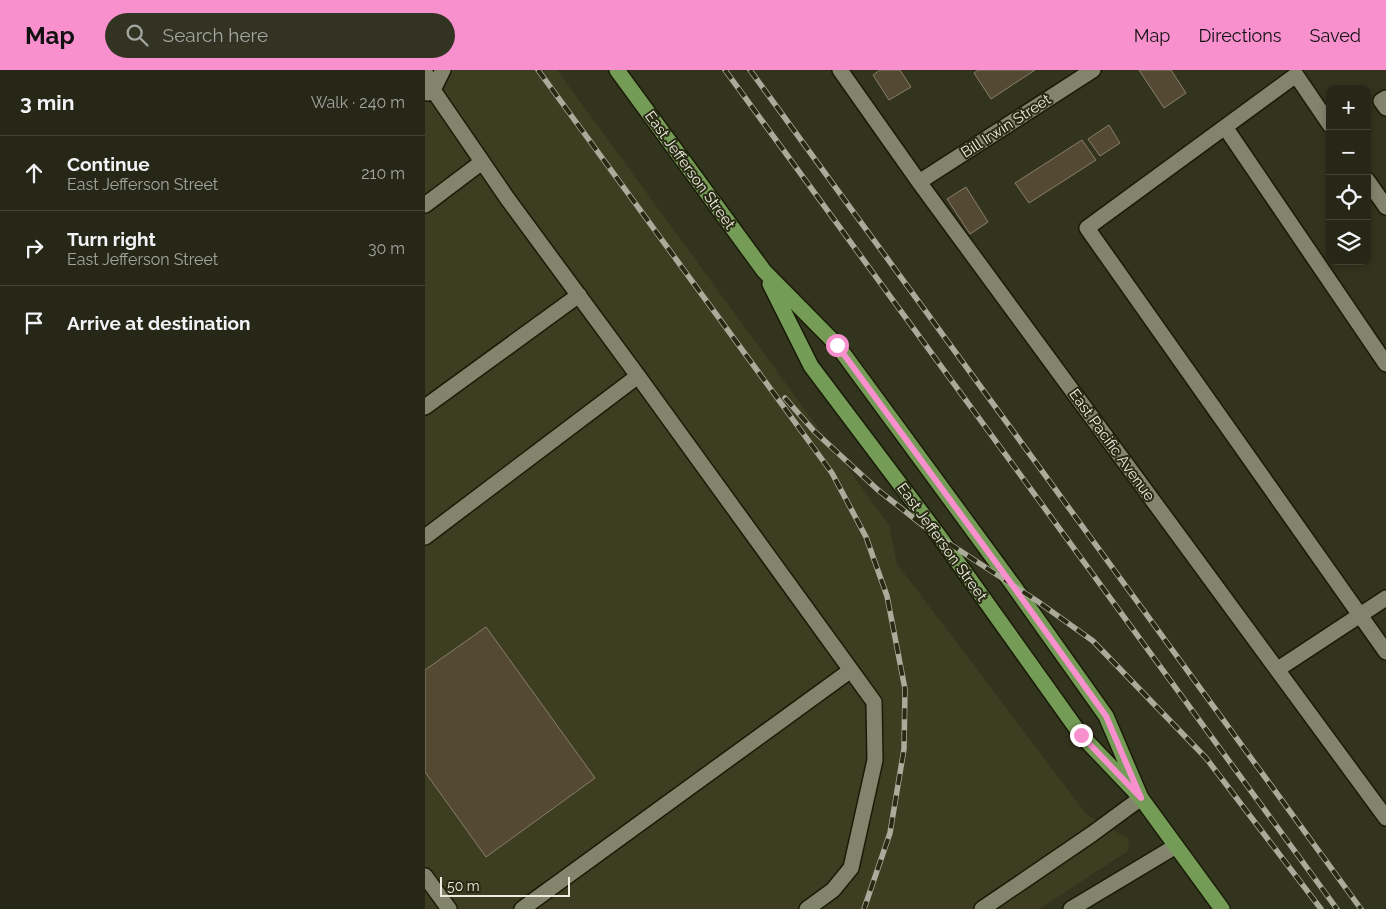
<!DOCTYPE html>
<html lang="en">
<head>
<meta charset="utf-8">
<style>
  :root { --surface:#262716; --page:#323323; --text:#f1f3f6; --muted:#a4a5a1; --line:#424435; --accent:#f790cd }
  body { margin:0; font-family:Raleway,sans-serif; background:var(--page); color:var(--text) }
  .controls { position:absolute; right:15px; top:15px; display:grid; overflow:hidden; border-radius:10px; box-shadow:0 2px 8px #0003 }
  .controls button { width:45px; height:45px; display:grid; place-items:center; padding:0; border:0; border-bottom:1px solid var(--line); background:var(--surface); color:var(--text); font:25px sans-serif }
  .scale { position:absolute; left:15px; bottom:12px; width:130px; box-sizing:border-box; padding-left:5px; border:2px solid #ebecde; border-top:0; font-size:14px; line-height:18px; white-space:nowrap; color:#ebecde; -webkit-text-stroke:4px #292a14; paint-order:stroke }
  .stop { position:absolute; width:15px; height:15px; margin:-11px; border:4px solid #f790cd; border-radius:50%; background:#fff }
  .stop.end { background:#f790cd; border-color:#fff; box-shadow:0 1px 5px #0008 }
  .list { margin:0; padding:0; list-style:none }
  h2 { display:flex; justify-content:space-between; align-items:center; height:65px; margin:0; padding:0 20px; font-size:21px }
  h2 small { font-size:16px; font-weight:400; color:var(--muted) }
  .list li { display:grid; grid-template-columns:32px 1fr auto; gap:15px; align-items:center; box-sizing:border-box; height:75px; padding:0 20px; border-top:1px solid var(--line) }
  .list b { display:block; font-size:19px; white-space:nowrap }
  .list p { margin:0; font-size:16px; white-space:nowrap; color:var(--muted) }
  .list em { font-size:16px; font-style:normal; color:var(--muted) }
  .icon { flex:none; width:28px; height:28px; fill:none; stroke:currentColor; stroke-width:2; stroke-linecap:round; stroke-linejoin:round }
  .map { position:relative; flex:none; width:961px; height:839px; overflow:hidden }
  header { display:flex; align-items:center; gap:30px; box-sizing:border-box; height:70px; padding:0 25px; background:var(--accent); color:#111 }
  header strong { font-size:24px }
  nav { display:flex; gap:28px; margin-inline-start:auto; font-size:18px }
  .search { width:350px; height:45px; background:var(--page); display:flex; align-items:center; gap:12px; box-sizing:border-box; padding:0 18px; border-radius:28px; color:var(--muted); font-size:19px }
  main { display:flex }
  aside { flex:1; background:var(--surface) }
  .map>svg:first-child { display:block }
  .built { fill:#3d3e21 }
  .building { fill:#544a34; stroke:#897e68 }
  .lines { fill:none; stroke-linecap:round; stroke-linejoin:round }
  .minor-casing { stroke:#1a1b06; stroke-width:18 }
  .major-casing { stroke:#1a1b06; stroke-width:18 }
  .minor { stroke:#83846c; stroke-width:15 }
  .major { stroke:#759c57; stroke-width:15 }
  .rail-casing { stroke:#aaab9a; stroke-width:5.5 }
  .rail { stroke:#292a14; stroke-width:4; stroke-dasharray:11; stroke-linecap:butt }
  .route { stroke:#f790cd; stroke-width:6 }
  .labels { text-anchor:middle; dominant-baseline:central; stroke-width:4; stroke-linejoin:round; paint-order:stroke }
  .street-label { font-size:15px; fill:#ebecde; stroke:#292a14 }
</style>
</head>
<body>
<header>
<strong>Map</strong>
<div class="search"><svg class="icon" aria-label="search" viewBox="0 0 24 24"><circle cx="10" cy="10" r="6"/><path d="M15 15l6 6"/></svg>Search here</div>
<nav><a>Map</a><a>Directions</a><a>Saved</a></nav>
</header>
<main>
<aside>
<h2>3 min<small>Walk · 240 m</small></h2>
<ul class="list">
<li><svg class="icon" aria-label="ahead" viewBox="0 0 24 24"><path d="M12 20V5M6 11l6-6 6 6"/></svg><div><b>Continue</b><p>East Jefferson Street</p></div><em>210 m</em></li>
<li><svg class="icon" aria-label="right" viewBox="0 0 24 24"><path d="M7 20v-9h11M14 6l5 5-5 5"/></svg><div><b>Turn right</b><p>East Jefferson Street</p></div><em>30 m</em></li>
<li><svg class="icon" aria-label="arrive" viewBox="0 0 24 24"><path d="M6 21V4h12l-3 4 3 4H6"/></svg><div><b>Arrive at destination</b></div></li>
</ul>
</aside>
<div class="map">
<svg width="961" height="839" viewBox="0 0 961 839">
  <rect width="100%" height="100%" fill="#33341e"/>
  <path class="built" d="M 0,0 L 132,0 L 464,455 L 472,494 L 662,745 L 704,769 L 703,781 L 614,839 L 0,839 Z"/>
  <path class="building" d="M 455,0 L 475,0 L 486,17 L 464,30 L 448,5 Z
    M 553,0 L 610,0 L 566,29 L 549,3 Z
    M 714,0 L 746,0 L 761,23 L 739,38 Z
    M 684,55 L 695,73 L 675,86 L 663,69 Z
    M 657,70 L 671,90 L 604,133 L 590,113 Z
    M 541,117 L 563,152 L 545,164 L 522,129 Z
    M 61,557 L 170,708 L 61,787 L 0,702 L 0,600 Z"/>
  <g class="lines">
    <g class="minor-casing">
      <path id="minor" d="M 415,0 L 494,112 L 961,748
        M 0,2 L 8,20 L 82,128 L 213,306 L 449,632 L 450,690 L 426,798 L 408,820 L 382,839
        M 3,23 L 8,20 L 18,0
        M 961,28 L 956,31 L 961,38
        M 905,55 L 871,5 L 662,158 L 961,582
        M 800,57 L 961,294
        M 942,110 L 961,137
        M 494,112 L 668,0
        M 0,135 L 57,92
        M 0,337 L 154,225
        M 0,467 L 213,306
        M 853,599 L 961,528
        M 0,806 L 24,839
        M 97,839 L 426,600
        M 557,839 L 667,764 L 716,728
        M 646,839 L 751,776"/>
    </g>
    <g class="major-casing">
      <path id="major" d="M 192,0 L 339,201 L 412,275 L 588,515 L 681,646 L 716,728
        M 345,214 L 386,296 L 514,466 L 656,665 L 716,728 L 797,839"/>
    </g>
    <use href="#minor" class="minor"/>
    <use href="#major" class="major"/>
    <g class="rail-casing">
      <path id="rail" d="M 113,0 L 407,403 L 441,467 L 462,526 L 480,619 L 479,679 L 465,763 L 439,839
        M 300,0 L 912,839
        M 325,0 L 936,839
        M 360,328 L 389,361 L 453,420 L 505,461 L 612,531 L 668,571 L 781,688 L 896,839"/>
    </g>
    <use href="#rail" class="rail"/>
  </g>
  <g class="lines">
    <path class="route" d="M 412,275 L 588,516 L 681,646 L 716,728 L 656,665"/>
  </g>
  <g class="labels">
    <g class="street-label">
      <text transform="translate(581 56) rotate(-33)">Bill Irwin Street</text>
      <text transform="translate(265 100) rotate(54)">East Jefferson Street</text>
      <text transform="translate(687 375) rotate(54)">East Pacific Avenue</text>
      <text transform="translate(517 472) rotate(54)">East Jefferson Street</text>
    </g>
  </g>
</svg>
<div class="controls">
<button>+</button>
<button>−</button>
<button><svg class="icon" aria-label="locate" viewBox="0 0 24 24"><circle cx="12" cy="12" r="6"/><path d="M12 2v4M12 18v4M2 12h4M18 12h4"/></svg></button>
<button><svg class="icon" aria-label="layers" viewBox="0 0 24 24"><path d="M12 4l9 5-9 5-9-5zM3 14l9 5 9-5"/></svg></button>
</div>
<div class="scale">50 m</div>
<div class="stop" style="left:412px;top:275px"></div>
<div class="stop end" style="left:656px;top:665px"></div>
</div>
</main>
</body>
</html>
